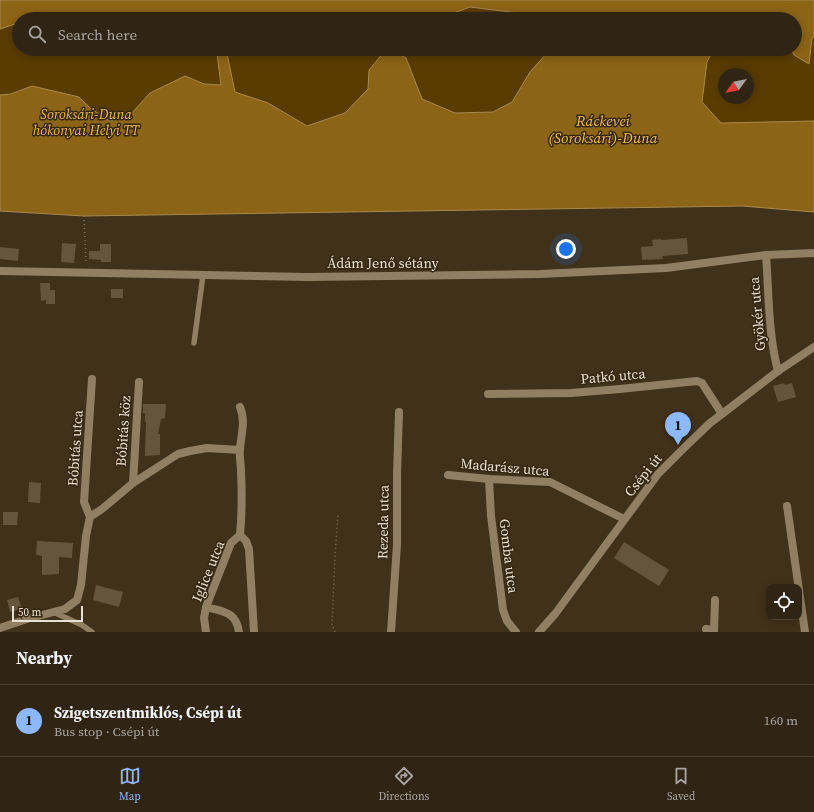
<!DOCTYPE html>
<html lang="en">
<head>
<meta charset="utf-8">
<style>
  :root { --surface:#302514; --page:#382d1d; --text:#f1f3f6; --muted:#a8a5a0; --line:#4b4234; --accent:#8db9fc }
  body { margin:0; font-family:"Source Serif 4",serif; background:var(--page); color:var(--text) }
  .controls { position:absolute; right:12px; bottom:12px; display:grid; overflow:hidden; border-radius:8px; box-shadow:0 2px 10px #0003 }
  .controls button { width:36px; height:36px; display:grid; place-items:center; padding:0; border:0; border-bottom:1px solid var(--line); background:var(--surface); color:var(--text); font:20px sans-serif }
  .compass { position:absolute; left:718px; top:68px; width:36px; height:36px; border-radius:50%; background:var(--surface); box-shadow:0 2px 10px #0003; rotate:237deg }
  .scale { position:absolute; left:12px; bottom:10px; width:71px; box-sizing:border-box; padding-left:4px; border:2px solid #e9e0d2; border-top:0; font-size:11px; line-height:14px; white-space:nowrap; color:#e9e0d2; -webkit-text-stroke:3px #352710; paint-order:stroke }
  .you { position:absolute; left:566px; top:249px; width:14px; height:14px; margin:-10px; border:3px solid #fff; border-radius:50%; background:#1a73e8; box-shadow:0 0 0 6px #1a73e833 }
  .badge { display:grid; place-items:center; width:26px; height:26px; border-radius:50%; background:var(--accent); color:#111; font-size:13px; font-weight:700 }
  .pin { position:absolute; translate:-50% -33px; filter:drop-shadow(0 1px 2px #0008) }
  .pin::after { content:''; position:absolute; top:21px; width:14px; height:12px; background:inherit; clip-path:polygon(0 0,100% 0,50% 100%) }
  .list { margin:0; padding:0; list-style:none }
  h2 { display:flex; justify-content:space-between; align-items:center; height:52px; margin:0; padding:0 16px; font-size:17px }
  h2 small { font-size:13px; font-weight:400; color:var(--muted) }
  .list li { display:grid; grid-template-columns:26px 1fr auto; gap:12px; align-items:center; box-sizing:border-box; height:72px; padding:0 16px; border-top:1px solid var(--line) }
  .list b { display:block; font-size:15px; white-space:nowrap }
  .list p { margin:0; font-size:13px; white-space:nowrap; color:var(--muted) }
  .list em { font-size:13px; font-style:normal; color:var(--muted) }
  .icon { flex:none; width:22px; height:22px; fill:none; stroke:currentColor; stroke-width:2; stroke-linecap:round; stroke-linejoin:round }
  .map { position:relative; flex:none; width:814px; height:632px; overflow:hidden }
  .search { position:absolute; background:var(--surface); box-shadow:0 2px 10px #0003; left:12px; right:12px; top:12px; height:44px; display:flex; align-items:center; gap:10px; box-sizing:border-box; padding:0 14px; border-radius:22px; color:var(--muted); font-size:15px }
  .sheet { height:124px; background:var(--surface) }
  nav { display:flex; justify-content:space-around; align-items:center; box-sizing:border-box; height:56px; border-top:1px solid var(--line); background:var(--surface); font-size:11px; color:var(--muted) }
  nav a { display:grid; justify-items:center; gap:2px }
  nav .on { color:var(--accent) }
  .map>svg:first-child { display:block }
  .green { fill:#593c00; fill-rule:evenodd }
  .water { fill:#8c6416; stroke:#a8894e }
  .building { fill:#65553d }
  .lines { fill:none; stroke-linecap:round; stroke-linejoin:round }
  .path { stroke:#837662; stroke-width:1.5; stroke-dasharray:1 3; stroke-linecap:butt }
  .service { stroke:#917f63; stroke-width:5.5 }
  .minor { stroke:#917f63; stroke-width:8 }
  .tertiary { stroke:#917f63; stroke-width:8 }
  .labels { text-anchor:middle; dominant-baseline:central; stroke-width:3; stroke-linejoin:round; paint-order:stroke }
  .park-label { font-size:14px; font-style:italic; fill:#f0b855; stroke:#352710 }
  .street-label { font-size:14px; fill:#e9e0d2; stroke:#352710 }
  .water-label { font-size:15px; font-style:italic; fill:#f5bc5a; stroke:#352710 }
</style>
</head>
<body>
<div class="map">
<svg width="814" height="632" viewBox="0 0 814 632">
  <rect width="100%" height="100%" fill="#40311a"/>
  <path class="green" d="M 0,0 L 814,0 L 814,212 L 742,206 L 0,191 ZM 19,19 L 795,19 L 795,49 L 19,49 ZM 724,74 L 748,74 L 748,98 L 724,98 Z"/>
  <path class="water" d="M 0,0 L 814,0 L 814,37 L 812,38 L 809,64 L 794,55 L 791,49 L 795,49 L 795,19 L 538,19 L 535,15 L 470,7 L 438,19 L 340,19 L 330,14 L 319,19 L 19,19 L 19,26 L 15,24 L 0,29 Z
    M 218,49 L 226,49 L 235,92 L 268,103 L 307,126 L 345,113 L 368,89 L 369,70 L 384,52 L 384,49 L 392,49 L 392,50 L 406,58 L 422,99 L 455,113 L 493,112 L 512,102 L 530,72 L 547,53 L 548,49 L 714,49 L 707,62 L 702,102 L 721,123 L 814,121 L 814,212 L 742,206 L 84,216 L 0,211 L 0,95 L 11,94 L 32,86 L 79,97 L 90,108 L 110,121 L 130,115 L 150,93 L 185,76 L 204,84 L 221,85 L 217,54 Z"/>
  <path class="building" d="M 687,238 L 688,254 L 662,256 L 663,259 L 642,260 L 641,247 L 653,246 L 652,240 L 661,239 L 661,240 Z
    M 62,243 L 76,244 L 74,263 L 61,262 Z
    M 100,244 L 111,244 L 111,262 L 101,262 L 101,260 L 89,259 L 89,251 L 100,251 Z
    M 0,247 L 19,249 L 18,261 L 0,259 Z
    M 40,283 L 50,283 L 50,290 L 55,290 L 55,304 L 46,304 L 46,300 L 41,301 Z
    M 111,289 L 123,289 L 123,298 L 111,298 Z
    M 784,383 L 785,385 L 792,383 L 796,397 L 778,402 L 773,386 Z
    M 143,404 L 166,404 L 165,418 L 161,419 L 158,434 L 160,434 L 160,455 L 145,456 L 146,422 L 145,422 L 145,413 L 143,413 Z
    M 29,482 L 41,483 L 40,503 L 28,502 Z
    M 3,512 L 18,512 L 17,525 L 3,525 Z
    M 37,541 L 73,543 L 72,558 L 59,557 L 59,574 L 42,575 L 42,556 L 36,555 Z
    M 624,542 L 669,570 L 659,586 L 614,558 Z
    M 96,585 L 123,592 L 119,607 L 93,600 Z
    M 18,597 L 22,609 L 10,612 L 7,600 Z"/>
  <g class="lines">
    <path class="path" d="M 84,216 L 86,264
      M 335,632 L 332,625 L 335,555 L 338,514"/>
    <path class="service" d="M 194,343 L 203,275
      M 53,612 L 82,625 L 92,632"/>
    <path class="minor" d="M 766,255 C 769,294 768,333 778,371
      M 0,271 L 308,277 L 540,274 L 666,268 L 766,255 L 814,253
      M 488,394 L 571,393 L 620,389 L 697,381 L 702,383 L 722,414
      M 448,475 L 489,479 L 550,482 L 624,519
      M 489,479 L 491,516 L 503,610 L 507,621 L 516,632
      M 133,483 L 139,382
      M 787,506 L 805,632
      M 90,517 L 84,502 L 92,379
      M 240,535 L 246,541 L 249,549 L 254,632
      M 206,607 C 223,612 236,611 239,632
      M 0,628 L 27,619 L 65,609 L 77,600 L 81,585 L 86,536 L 90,517 L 102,509 L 133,483 L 178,454 L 190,451 L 207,448 L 240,450
      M 706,629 L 714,630
      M 206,632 L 204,618 L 206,607 L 231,543 L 240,535 C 242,514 242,492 241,471 C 241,464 239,456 240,449 C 241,435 246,421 240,407
      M 391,632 L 397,545 L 397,474 L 399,412
      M 714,632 L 715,600"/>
    <path class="tertiary" d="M 539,632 L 555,614 L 658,474 L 684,448 L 710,423 L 722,414 L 778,371 L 814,347"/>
  </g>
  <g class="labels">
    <g class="park-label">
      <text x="86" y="114">Soroksári-Duna<tspan x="86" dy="16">hókonyai Helyi TT</tspan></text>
    </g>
    <g class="street-label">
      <text x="383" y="263">Ádám Jenő sétány</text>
      <text transform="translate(757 314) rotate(-95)">Gyökér utca</text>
      <text transform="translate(613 376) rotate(-5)">Patkó utca</text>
      <text transform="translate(123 431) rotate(-86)">Bóbitás köz</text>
      <text transform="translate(75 448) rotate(-86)">Bóbitás utca</text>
      <text transform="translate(505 467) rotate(5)">Madarász utca</text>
      <text transform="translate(643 475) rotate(-51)">Csépi út</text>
      <text transform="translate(383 522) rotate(-89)">Rezeda utca</text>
      <text transform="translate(509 556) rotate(83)">Gomba utca</text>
      <text transform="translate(208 571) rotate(-68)">Iglice utca</text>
    </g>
    <g class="water-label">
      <text x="603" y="120">Ráckevei<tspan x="603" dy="17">(Soroksári)-Duna</tspan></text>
    </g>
  </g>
</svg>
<div class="controls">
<button><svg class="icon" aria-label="locate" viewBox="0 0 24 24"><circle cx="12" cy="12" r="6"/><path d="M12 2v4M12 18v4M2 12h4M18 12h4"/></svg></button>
</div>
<svg class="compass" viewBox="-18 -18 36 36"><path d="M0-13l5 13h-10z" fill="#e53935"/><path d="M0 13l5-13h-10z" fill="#a8a5a0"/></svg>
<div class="scale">50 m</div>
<div class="you"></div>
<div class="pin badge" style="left:678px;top:445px">1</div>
<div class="search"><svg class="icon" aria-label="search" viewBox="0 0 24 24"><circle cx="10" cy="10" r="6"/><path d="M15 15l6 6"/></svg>Search here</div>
</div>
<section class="sheet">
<h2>Nearby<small></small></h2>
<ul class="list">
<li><span class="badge">1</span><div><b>Szigetszentmiklós, Csépi út</b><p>Bus stop · Csépi út</p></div><em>160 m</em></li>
</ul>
</section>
<nav>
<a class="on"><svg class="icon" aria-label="map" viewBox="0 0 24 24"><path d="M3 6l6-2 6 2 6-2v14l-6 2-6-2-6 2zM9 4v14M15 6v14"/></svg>Map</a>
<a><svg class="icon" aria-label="directions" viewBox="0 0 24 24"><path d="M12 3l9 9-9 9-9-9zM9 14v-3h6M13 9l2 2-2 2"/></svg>Directions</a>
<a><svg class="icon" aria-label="saved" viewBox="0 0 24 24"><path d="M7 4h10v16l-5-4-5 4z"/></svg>Saved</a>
</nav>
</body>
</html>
